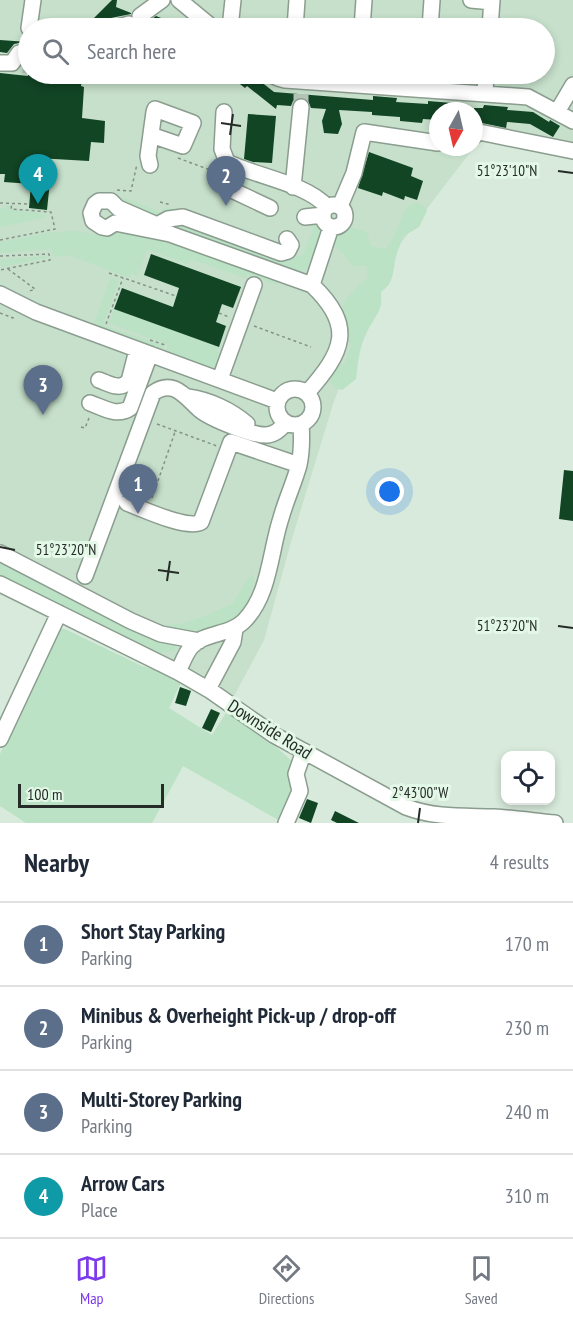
<!DOCTYPE html>
<html lang="en">
<head>
<meta charset="utf-8">
<style>
  :root { --surface:#fff; --page:#f2f2f3; --text:#1f2937; --muted:#747a83; --line:#e0e1e3; --accent:#7c3aed }
  body { margin:0; font-family:"PT Sans Narrow",sans-serif; background:var(--page); color:var(--text) }
  .controls { position:absolute; right:18px; bottom:18px; display:grid; overflow:hidden; border-radius:12px; box-shadow:0 3px 9px #0003 }
  .controls button { width:54px; height:54px; display:grid; place-items:center; padding:0; border:0; border-bottom:2px solid var(--line); background:var(--surface); color:var(--text); font:30px sans-serif }
  .compass { position:absolute; left:429px; top:102px; width:54px; height:54px; border-radius:50%; background:var(--surface); box-shadow:0 3px 9px #0003; rotate:188deg }
  .scale { position:absolute; left:18px; bottom:15px; width:146px; box-sizing:border-box; padding-left:6px; border:3px solid #252c27; border-top:0; font-size:16px; line-height:21px; white-space:nowrap; color:#252c27; -webkit-text-stroke:4px #e4f8e8; paint-order:stroke }
  .you { position:absolute; left:390px; top:492px; width:21px; height:21px; margin:-15px; border:4px solid #fff; border-radius:50%; background:#1a73e8; box-shadow:0 0 0 9px #1a73e833 }
  .badge { display:grid; place-items:center; width:39px; height:39px; border-radius:50%; background:var(--accent); color:#fff; font-size:20px; font-weight:700 }
  .pin { position:absolute; translate:-50% -50px; filter:drop-shadow(0 2px 3px #0008) }
  .pin::after { content:''; position:absolute; top:32px; width:21px; height:18px; background:inherit; clip-path:polygon(0 0,100% 0,50% 100%) }
  .list { margin:0; padding:0; list-style:none }
  h2 { display:flex; justify-content:space-between; align-items:center; height:78px; margin:0; padding:0 24px; font-size:26px }
  h2 small { font-size:20px; font-weight:400; color:var(--muted) }
  .list li { display:grid; grid-template-columns:39px 1fr auto; gap:18px; align-items:center; box-sizing:border-box; height:84px; padding:0 24px; border-top:2px solid var(--line) }
  .list b { display:block; font-size:22px; white-space:nowrap }
  .list p { margin:0; font-size:20px; white-space:nowrap; color:var(--muted) }
  .list em { font-size:20px; font-style:normal; color:var(--muted) }
  .icon { flex:none; width:33px; height:33px; fill:none; stroke:currentColor; stroke-width:2; stroke-linecap:round; stroke-linejoin:round }
  .map { position:relative; flex:none; width:573px; height:823px; overflow:hidden }
  .search { position:absolute; background:var(--surface); box-shadow:0 3px 9px #0003; left:18px; right:18px; top:18px; height:66px; display:flex; align-items:center; gap:15px; box-sizing:border-box; padding:0 21px; border-radius:33px; color:var(--muted); font-size:22px }
  .sheet { height:414px; background:var(--surface) }
  nav { display:flex; justify-content:space-around; align-items:center; box-sizing:border-box; height:84px; border-top:2px solid var(--line); background:var(--surface); font-size:16px; color:var(--muted) }
  nav a { display:grid; justify-items:center; gap:3px }
  nav .on { color:var(--accent) }
  .map>svg:first-child { display:block }
  .built { fill:#c6e0cb; fill-rule:evenodd }
  .green { fill:#bbe2c4 }
  .building { fill:#114524 }
  .lines { fill:none; stroke-linecap:round; stroke-linejoin:round }
  .minor-tunnel { stroke:#b3c4b7; stroke-width:15; stroke-dasharray:15 8; stroke-linecap:butt }
  .minor-casing { stroke:#8b9d8f; stroke-width:18 }
  .path { stroke:#849187; stroke-width:1.5; stroke-dasharray:3 3; stroke-linecap:butt }
  .minor { stroke:#fff; stroke-width:15 }
  .ticks { fill:none; stroke:#252c27; stroke-width:2 }
  .labels { text-anchor:middle; dominant-baseline:central; stroke-width:6; stroke-linejoin:round; paint-order:stroke }
  .street-label { font-size:18px; fill:#252c27; stroke:#e4f8e8 }
  .ticks-label { font-size:15px; text-anchor:middle; fill:#252c27; stroke:#e4f8e8; stroke-width:6; stroke-linejoin:round; paint-order:stroke }
</style>
</head>
<body>
<div class="map">
<svg width="573" height="823" viewBox="0 0 573 823">
  <rect width="100%" height="100%" fill="#d7eadb"/>
  <path class="built" d="M 0,0 L 573,0 L 573,156 L 482,137 L 474,147 L 474,111 L 438,111 L 438,147 L 474,147 L 388,260 L 333,404 L 291,542 L 264,640 L 234,696 L 206,677 L 160,653 L 79,618 L 0,578 ZM 28,28 L 544,28 L 544,74 L 28,74 Z"/>
  <path class="green" d="M 119,196 L 162,213 L 164,208 L 179,209 C 163,226 132,211 119,196 Z
    M 417,203 L 424,206 L 427,211 L 419,227 L 402,237 C 401,245 396,253 395,261 C 393,273 393,284 381,292 C 383,313 375,315 367,332 C 359,347 358,363 356,379 L 342,390 L 335,388 L 330,380 L 332,368 L 345,363 L 351,345 C 345,338 339,314 344,304 C 347,296 360,284 367,279 L 368,275 L 367,266 L 353,266 L 344,254 L 331,243 L 350,227 L 367,232 L 371,246 L 385,249 C 394,242 400,219 407,207 Z
    M 6,205 L 10,206 L 10,210 L 40,213 L 47,217 L 0,227 L 0,208 L 6,208 Z
    M 178,221 L 290,258 L 303,255 L 314,227 L 300,222 L 319,221 L 324,232 L 314,261 L 308,269 L 299,271 L 171,226 Z
    M 77,231 L 101,236 L 132,232 L 186,248 L 279,281 L 277,285 L 247,274 L 245,278 L 191,259 L 188,264 L 147,249 L 138,276 L 131,273 L 130,278 L 69,255 L 53,257 L 51,249 L 0,253 L 0,242 L 54,232 Z
    M 45,256 L 46,258 L 1,267 L 0,260 Z
    M 111,277 L 119,280 L 103,325 L 163,346 L 161,351 L 93,326 Z
    M 114,309 L 219,347 L 217,352 L 220,353 L 224,341 L 229,343 C 224,354 221,368 208,368 L 165,353 L 168,345 L 109,323 Z
    M 0,563 L 131,630 L 160,641 L 175,645 L 175,651 L 160,653 L 79,618 L 0,578 Z
    M 252,574 L 255,580 L 245,608 L 236,619 L 224,626 L 198,634 L 161,629 L 166,625 L 181,624 L 203,617 L 232,604 Z
    M 56,627 L 67,630 L 142,666 L 183,678 L 169,708 L 212,735 L 226,713 L 265,737 L 293,762 L 295,792 L 282,822 L 183,766 L 152,823 L 26,823 L 0,806 L 0,754 Z"/>
  <path class="building" d="M 112,0 L 117,0 L 116,7 L 131,13 L 131,14 L 111,18 L 101,28 L 84,28 Z
    M 156,16 L 187,28 L 138,28 L 139,25 L 145,24 Z
    M 0,40 L 28,42 L 28,52 L 25,45 L 19,43 L 14,44 L 7,53 L 0,52 Z
    M 0,73 L 28,76 L 28,74 L 38,74 L 82,79 L 81,86 L 84,87 L 82,118 L 105,121 L 104,143 L 91,142 L 89,161 L 37,158 L 36,180 L 50,181 L 47,210 L 29,208 L 31,184 L 4,182 L 5,174 L 0,174 Z
    M 227,74 L 251,74 L 274,92 L 373,100 L 373,96 L 397,98 L 396,102 L 428,104 L 428,101 L 452,103 L 452,111 L 438,111 L 438,120 L 423,119 L 422,123 L 400,121 L 400,117 L 372,115 L 372,112 L 339,110 L 342,124 L 338,134 L 324,133 L 322,121 L 326,109 L 311,108 L 307,99 L 301,97 L 293,101 L 291,106 L 277,105 L 276,109 L 247,86 L 245,88 Z
    M 484,105 L 508,107 L 507,110 L 533,112 L 549,122 L 550,120 L 560,126 L 553,137 L 530,124 L 507,122 L 506,128 L 477,122 L 478,120 L 474,120 L 474,108 L 483,108 Z
    M 248,114 L 276,116 L 272,163 L 253,162 L 244,159 Z
    M 369,152 L 413,168 L 411,176 L 423,181 L 417,200 L 405,196 L 404,200 L 383,192 L 382,196 L 358,188 Z
    M 151,254 L 241,287 L 233,308 L 222,304 L 216,322 L 226,326 L 219,347 L 114,309 L 122,288 L 173,307 L 179,288 L 144,275 Z
    M 564,470 L 573,471 L 573,521 L 559,519 Z
    M 180,687 L 191,691 L 186,706 L 175,703 Z
    M 211,709 L 220,713 L 211,732 L 202,728 Z
    M 307,799 L 318,803 L 311,823 L 299,818 Z
    M 335,811 L 359,823 L 337,823 L 331,820 Z"/>
  <g class="lines">
    <path class="minor-tunnel" d="M 0,64 L 28,66
      M 301,107 L 301,94"/>
    <g class="minor-casing">
      <path id="minor" d="M 179,0 L 213,28
        M 471,0 L 492,2
        M 140,16 L 162,0
        M 29,28 L 33,0
        M 115,28 L 129,24
        M 230,28 L 233,0
        M 295,28 L 297,0
        M 362,28 L 364,0
        M 430,28 L 432,0
        M 490,28 L 492,0
        M 0,63 L 12,63 L 19,53
        M 269,74 L 278,78 L 285,80 L 528,97 L 573,121
        M 425,89 L 426,74
        M 485,93 L 486,74
        M 224,112 L 222,149 L 227,162 C 255,176 308,184 327,207
        M 557,112 L 573,85
        M 474,136 L 479,132 L 573,151
        M 150,165 L 148,156 L 154,112 L 155,109 L 193,123 L 183,146 L 151,135
        M 293,187 L 301,107
        M 234,191 L 270,208
        M323 216a11 11 0 1 1 22 0a11 11 0 1 1-22 0Z
        M 340,206 L 354,173 L 364,132 L 438,143
        M 305,217 L 323,215
        M 157,225 L 168,219 L 183,217 L 281,253 L 288,251 L 291,245 L 287,239
        M 170,234 L 157,225 L 118,208 L 111,201 L 99,201 L 95,204 L 91,213 L 93,221 L 102,227 L 107,228 L 115,223 L 170,234 L 312,285 C 356,327 343,352 307,393
        M 312,285 L 331,227
        M 0,294 L 36,312 L 277,401
        M 220,379 L 254,285
        M 99,380 C 110,384 120,391 129,381 L 137,350
        M277 407a18 18 0 1 1 36 0a18 18 0 1 1-36 0Z
        M 188,397 C 209,400 231,410 247,424
        M 90,403 C 104,408 117,417 130,408 L 150,354
        M 127,503 C 143,509 187,530 201,522 L 231,442 L 299,465
        M 0,553 L 131,621 L 161,634 L 199,641
        M 85,576 L 153,393 C 174,378 186,398 200,410 C 211,419 253,436 267,435 C 276,434 280,429 286,423
        M 0,584 L 178,672 L 211,691 L 274,735 L 406,807 C 435,818 463,816 494,817 C 514,818 534,821 555,823
        M 178,672 C 182,664 185,654 191,647 C 204,632 229,636 244,621 C 270,595 270,551 281,518 C 286,500 294,483 299,465 C 302,451 302,438 301,424
        M 208,689 L 233,642 L 235,629
        M 0,739 L 59,613
        M 286,823 L 300,791 L 296,774 L 304,751"/>
    </g>
    <path class="path" d="M 178,158 L 229,177
      M 22,179 L 22,167
      M 117,190 L 131,191 L 137,164
      M 160,202 L 171,205
      M 0,203 L 29,204
      M 0,240 L 55,229 L 51,212 L 11,209 L 12,203
      M 0,256 L 49,254 L 50,260 L 0,270
      M 8,269 L 35,289 L 27,292
      M 109,273 L 176,296
      M 0,313 L 13,318 L 14,314
      M 219,313 L 229,317
      M 106,324 L 123,278
      M 254,326 L 311,347
      M 150,340 L 165,345
      M 157,424 L 217,446
      M 81,427 L 85,428 L 89,418
      M 152,498 L 175,432"/>
    <use href="#minor" class="minor"/>
  </g>
  <path class="ticks" d="M 221,123 L 241,126M 230,135 L 233,114M 558,171 L 573,173M 0,547 L 15,550M 158,570 L 179,573M 167,581 L 170,561M 558,626 L 573,628M 418,823 L 420,808"/>
  <g class="labels">
    <g class="street-label">
      <text transform="translate(270 729) rotate(32)">Downside Road</text>
    </g>
  </g>
  <g class="ticks-label">
    <text x="507" y="176">51°23'10"N</text>
    <text x="66" y="555">51°23'20"N</text>
    <text x="507" y="631">51°23'20"N</text>
    <text x="420" y="798">2°43'00"W</text>
  </g>
</svg>
<div class="controls">
<button><svg class="icon" aria-label="locate" viewBox="0 0 24 24"><circle cx="12" cy="12" r="6"/><path d="M12 2v4M12 18v4M2 12h4M18 12h4"/></svg></button>
</div>
<svg class="compass" viewBox="-18 -18 36 36"><path d="M0-13l5 13h-10z" fill="#e53935"/><path d="M0 13l5-13h-10z" fill="#747a83"/></svg>
<div class="scale">100 m</div>
<div class="you"></div>
<div class="pin badge" style="left:138px;top:514px;background:#5c6f8a">1</div>
<div class="pin badge" style="left:226px;top:206px;background:#5c6f8a">2</div>
<div class="pin badge" style="left:43px;top:415px;background:#5c6f8a">3</div>
<div class="pin badge" style="left:38px;top:204px;background:#0f9aa8">4</div>
<div class="search"><svg class="icon" aria-label="search" viewBox="0 0 24 24"><circle cx="10" cy="10" r="6"/><path d="M15 15l6 6"/></svg>Search here</div>
</div>
<section class="sheet">
<h2>Nearby<small>4 results</small></h2>
<ul class="list">
<li><span class="badge" style="background:#5c6f8a">1</span><div><b>Short Stay Parking</b><p>Parking</p></div><em>170 m</em></li>
<li><span class="badge" style="background:#5c6f8a">2</span><div><b>Minibus &amp; Overheight Pick-up / drop-off</b><p>Parking</p></div><em>230 m</em></li>
<li><span class="badge" style="background:#5c6f8a">3</span><div><b>Multi-Storey Parking</b><p>Parking</p></div><em>240 m</em></li>
<li><span class="badge" style="background:#0f9aa8">4</span><div><b>Arrow Cars</b><p>Place</p></div><em>310 m</em></li>
</ul>
</section>
<nav>
<a class="on"><svg class="icon" aria-label="map" viewBox="0 0 24 24"><path d="M3 6l6-2 6 2 6-2v14l-6 2-6-2-6 2zM9 4v14M15 6v14"/></svg>Map</a>
<a><svg class="icon" aria-label="directions" viewBox="0 0 24 24"><path d="M12 3l9 9-9 9-9-9zM9 14v-3h6M13 9l2 2-2 2"/></svg>Directions</a>
<a><svg class="icon" aria-label="saved" viewBox="0 0 24 24"><path d="M7 4h10v16l-5-4-5 4z"/></svg>Saved</a>
</nav>
</body>
</html>
